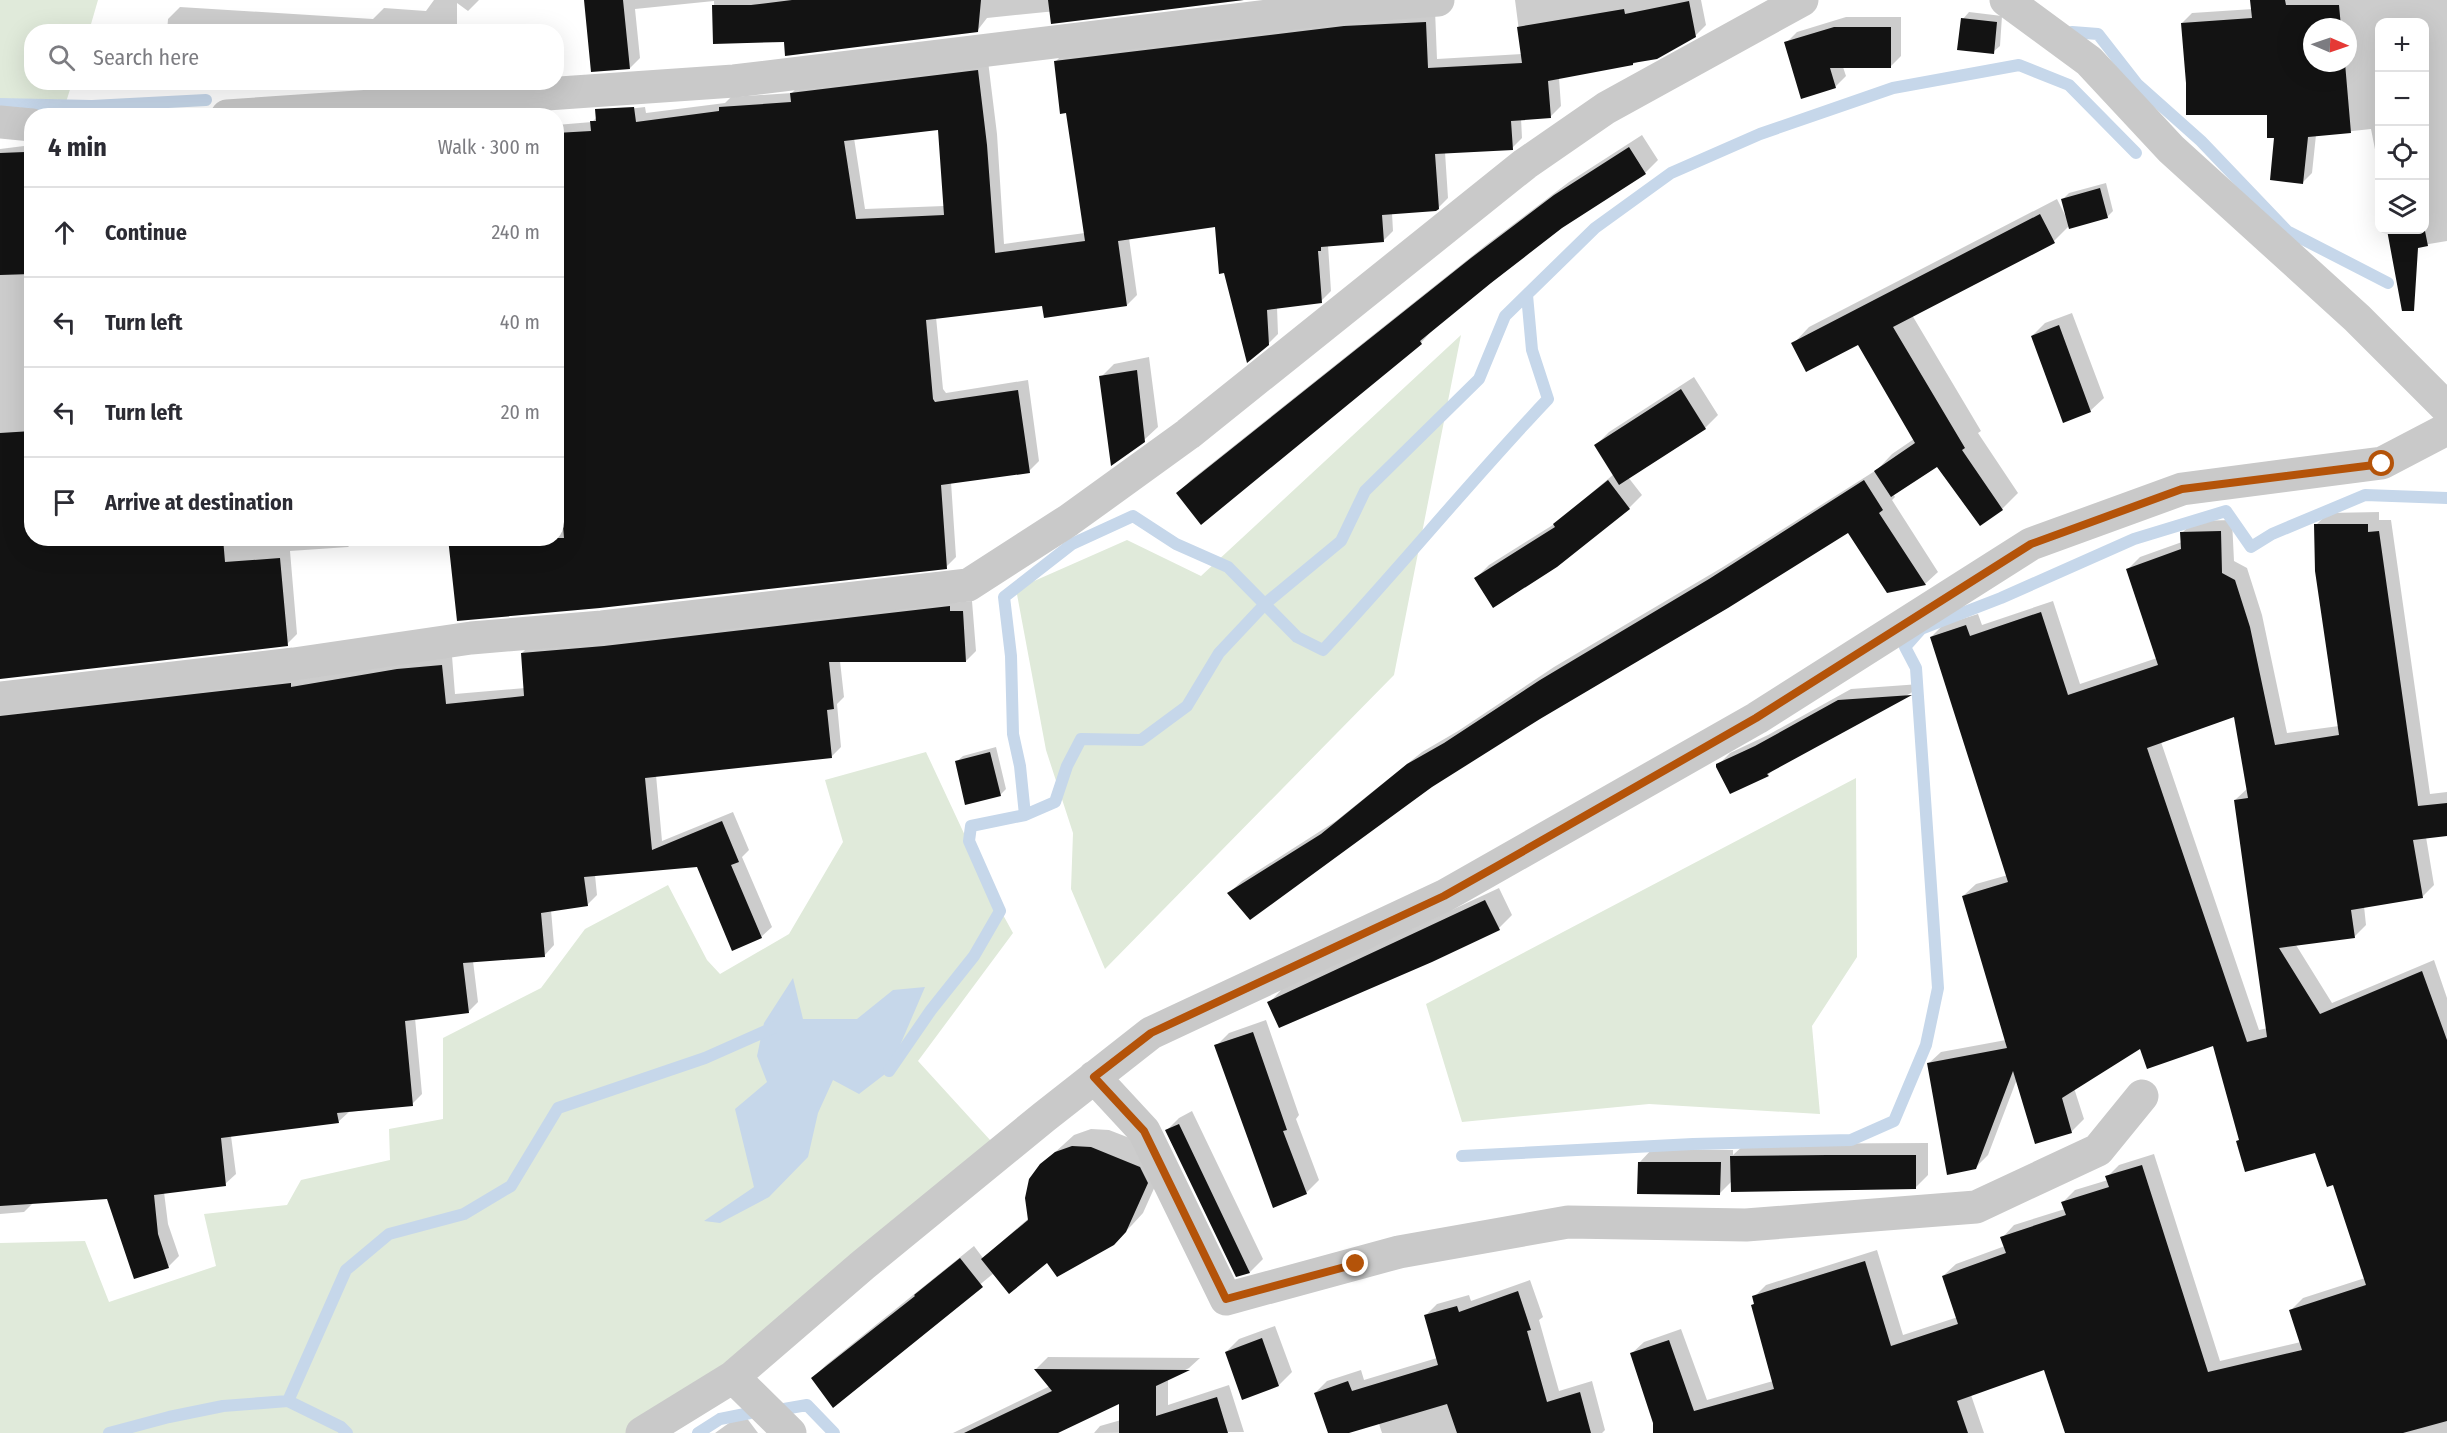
<!DOCTYPE html>
<html lang="en">
<head>
<meta charset="utf-8">
<style>
  :root { --surface:#fff; --page:#f7f7f7; --text:#2b2b33; --muted:#7c7c81; --line:#e1e1e2 }
  body { margin:0; font-family:"Fira Sans Condensed",sans-serif; background:var(--page); color:var(--text) }
  .controls { position:absolute; right:18px; top:18px; display:grid; overflow:hidden; border-radius:12px; box-shadow:0 6px 24px #0002 }
  .controls button { width:54px; height:54px; display:grid; place-items:center; padding:0; border:0; border-bottom:2px solid var(--line); background:var(--surface); color:var(--text); font:30px sans-serif }
  .compass { position:absolute; left:2303px; top:18px; width:54px; height:54px; border-radius:50%; background:var(--surface); box-shadow:0 6px 24px #0002; rotate:92deg }
  .stop { position:absolute; width:18px; height:18px; margin:-14px; border:4px solid #b45309; border-radius:50%; background:#fff }
  .stop.end { background:#b45309; border-color:#fff; box-shadow:0 2px 6px #0008 }
  .list { margin:0; padding:0; list-style:none }
  h2 { display:flex; justify-content:space-between; align-items:center; height:78px; margin:0; padding:0 24px; font-size:26px }
  h2 small { font-size:20px; font-weight:400; color:var(--muted) }
  .list li { display:grid; grid-template-columns:39px 1fr auto; gap:18px; align-items:center; box-sizing:border-box; height:90px; padding:0 24px; border-top:2px solid var(--line) }
  .list b { display:block; font-size:22px; white-space:nowrap }
  .list em { font-size:20px; font-style:normal; color:var(--muted) }
  .icon { flex:none; width:33px; height:33px; fill:none; stroke:currentColor; stroke-width:2; stroke-linecap:round; stroke-linejoin:round }
  .map { position:relative; flex:none; width:2447px; height:1433px; overflow:hidden }
  .search { position:absolute; background:var(--surface); box-shadow:0 6px 24px #0002; left:24px; top:24px; width:540px; height:66px; display:flex; align-items:center; gap:15px; box-sizing:border-box; padding:0 21px; border-radius:24px; color:var(--muted); font-size:22px }
  .panel { position:absolute; background:var(--surface); box-shadow:0 6px 24px #0002; left:24px; top:108px; width:540px; height:438px; border-radius:24px }
  .map>svg:first-child { display:block }
  .green { fill:#e0eada }
  .water { fill:#c6d7ea }
  .shadow { fill:#0003; fill-rule:evenodd }
  .lines { fill:none; stroke-linecap:round; stroke-linejoin:round }
  .stream { stroke:#c6d7ea; stroke-width:12 }
  .building { fill:#131313; fill-rule:evenodd }
  .street { stroke:#c9c9c9; stroke-width:33 }
  .route { stroke:#b45309; stroke-width:8 }
</style>
</head>
<body>
<div class="map">
<svg width="2447" height="1433" viewBox="0 0 2447 1433">
  <rect width="100%" height="100%" fill="#fff"/>
  <path class="green" d="M 0,0 L 98,0 L 89,31 L 32,32 L 32,82 L 72,83 L 62,115 L 32,116 L 0,121 Z
    M 1461,335 L 1394,675 L 1105,969 L 1071,889 L 1073,833 L 1046,750 L 1016,589 L 1127,540 L 1201,576 Z
    M 926,752 L 996,902 L 1013,933 L 918,1061 L 1001,1152 L 642,1433 L 0,1433 L 0,1243 L 85,1241 L 109,1302 L 216,1266 L 204,1214 L 287,1205 L 301,1180 L 390,1160 L 389,1129 L 443,1119 L 443,1038 L 541,988 L 585,929 L 668,885 L 707,960 L 720,974 L 789,934 L 843,842 L 825,780 Z
    M 1856,778 L 1857,957 L 1812,1026 L 1820,1114 L 1649,1104 L 1462,1122 L 1426,1004 Z"/>
  <path class="water" d="M 793,978 L 803,1019 L 857,1019 L 893,990 L 925,987 L 889,1071 L 859,1094 L 833,1080 L 818,1113 L 808,1157 L 769,1197 L 720,1223 L 704,1221 L 754,1187 L 735,1109 L 767,1082 L 757,1056 L 764,1023 Z"/>
  <path class="shadow" d="M 434,0 L 479,0 L 468,11 L 457,3 L 457,32 L 167,32 L 168,19 L 180,7 L 373,19 L 384,8 L 426,11 Z
    M 586,0 L 1232,0 L 1046,12 L 987,18 L 977,31 L 715,43 L 714,1 L 635,9 L 640,58 L 630,68 Z
    M 1515,0 L 1701,0 L 1706,25 L 1695,36 L 1633,64 L 1559,78 L 1561,106 L 1551,116 L 1521,118 L 1522,138 L 1512,148 L 1445,152 L 1448,198 L 1438,208 L 1392,213 L 1393,231 L 1383,241 L 1328,245 L 1331,291 L 1321,301 L 1277,307 L 1278,334 L 1268,344 L 1216,225 L 1129,238 L 1137,295 L 1127,305 L 1044,304 L 936,317 L 943,389 L 946,393 L 1028,380 L 1039,461 L 1029,471 L 951,482 L 956,557 L 946,567 L 556,538 L 556,125 L 592,122 L 602,112 L 645,107 L 646,113 L 725,103 L 731,97 L 792,93 L 801,83 L 988,61 L 997,134 L 1004,244 L 1085,233 L 1067,112 L 1056,61 L 1066,51 L 1435,10 L 1437,59 L 1522,54 ZM 939,128 L 944,206 L 865,209 L 854,138 Z
    M 2252,0 L 2447,0 L 2447,241 L 2393,250 L 2389,230 L 2424,230 L 2424,22 L 2380,22 L 2380,175 L 2371,129 L 2316,135 L 2312,173 L 2303,182 L 2268,114 L 2188,83 L 2182,23 L 2192,13 L 2253,9 ZM 2312,27 L 2348,27 L 2348,63 L 2312,63 Z
    M 1969,12 L 2002,16 L 2000,46 L 1993,52 L 1963,19 Z
    M 1846,17 L 1901,17 L 1901,56 L 1891,66 L 1843,67 L 1846,76 L 1835,87 L 1786,43 L 1797,32 Z
    M 1642,135 L 1658,160 L 1645,173 L 1561,227 L 1433,329 L 1421,343 L 1178,493 L 1191,480 L 1486,245 L 1569,182 Z
    M 32,145 L 32,538 L 357,538 L 348,547 L 290,551 L 297,634 L 287,644 L 0,678 L 0,149 Z
    M 2106,183 L 2113,211 L 2107,217 L 2070,225 L 2054,241 L 1912,315 L 1981,431 L 1978,433 L 2018,493 L 2002,509 L 1938,465 L 1893,494 L 1895,497 L 1892,500 L 1938,572 L 1925,584 L 1848,531 L 1229,893 L 1242,881 L 1336,821 L 1422,752 L 1458,731 L 1554,667 L 1723,567 L 1878,469 L 1892,454 L 1914,439 L 1858,343 L 1793,344 L 1809,327 L 2057,199 L 2066,217 L 2063,199 L 2069,193 Z
    M 2072,313 L 2104,398 L 2090,411 L 2032,336 L 2045,323 Z
    M 1149,357 L 1158,427 L 1144,440 L 1101,377 L 1114,364 Z
    M 1694,377 L 1718,415 L 1705,428 L 1628,477 L 1642,495 L 1629,508 L 1557,565 L 1476,578 L 1489,565 L 1556,523 L 1614,474 L 1596,445 L 1609,432 Z
    M 2379,512 L 2379,520 L 2391,520 L 2430,794 L 2447,792 L 2447,835 L 2426,837 L 2434,885 L 2422,897 L 2364,906 L 2366,925 L 2354,937 L 2296,945 L 2332,1003 L 2434,960 L 2447,998 L 2447,1433 L 2067,1433 L 2045,1368 L 1971,1395 L 1984,1433 L 1656,1433 L 1657,1431 L 1631,1354 L 1644,1342 L 1681,1329 L 1707,1400 L 1773,1381 L 1753,1305 L 1755,1303 L 1754,1297 L 1766,1285 L 1877,1250 L 1903,1335 L 1958,1317 L 1943,1276 L 1956,1264 L 2005,1246 L 2002,1238 L 2014,1225 L 2065,1209 L 2063,1202 L 2075,1190 L 2108,1180 L 2107,1177 L 2119,1165 L 2154,1154 L 2220,1361 L 2301,1342 L 2291,1310 L 2303,1298 L 2365,1278 L 2334,1183 L 2316,1151 L 2240,1139 L 2214,1044 L 2141,1046 L 2074,1088 L 2084,1119 L 2071,1132 L 2017,1079 L 1988,1155 L 1975,1168 L 1928,1064 L 1941,1052 L 2006,1040 L 1963,896 L 1976,884 L 2008,875 L 1931,637 L 1943,625 L 1978,614 L 1982,625 L 2053,601 L 2080,684 L 2157,658 L 2128,569 L 2140,557 L 2182,542 L 2182,533 L 2194,521 L 2232,520 L 2234,561 L 2247,568 L 2262,615 L 2287,733 L 2339,726 L 2316,525 L 2328,513 ZM 2235,715 L 2248,788 L 2235,800 L 2268,1028 L 2259,1030 L 2161,742 Z
    M 972,601 L 976,651 L 966,661 L 840,661 L 844,697 L 837,704 L 841,747 L 831,757 L 656,775 L 662,841 L 733,812 L 749,850 L 742,857 L 772,927 L 761,937 L 698,866 L 595,875 L 597,895 L 587,905 L 551,910 L 554,945 L 544,956 L 473,961 L 478,1002 L 468,1012 L 415,1018 L 422,1094 L 412,1104 L 349,1112 L 338,1122 L 231,1136 L 236,1174 L 225,1184 L 164,1192 L 168,1224 L 179,1256 L 168,1267 L 108,1198 L 34,1202 L 24,1212 L 0,1214 L 0,703 L 452,656 L 455,694 L 525,688 L 522,653 L 532,643 Z
    M 1920,684 L 1911,693 L 1776,767 L 1768,775 L 1718,765 L 1730,753 L 1768,735 L 1851,689 Z
    M 996,747 L 1006,789 L 1000,795 L 956,762 L 963,756 Z
    M 1499,888 L 1512,915 L 1499,928 L 1269,1003 L 1282,989 Z
    M 1266,1020 L 1299,1115 L 1296,1119 L 1319,1180 L 1306,1193 L 1216,1046 L 1229,1033 Z
    M 1192,1111 L 1263,1259 L 1250,1272 L 1237,1275 L 1166,1131 L 1179,1118 Z
    M 1091,1129 L 1109,1130 L 1158,1149 L 1165,1164 L 1143,1213 L 1132,1225 L 1113,1244 L 994,1273 L 833,1405 L 813,1378 L 826,1365 L 974,1246 L 983,1258 L 1029,1218 L 1041,1165 L 1074,1135 Z
    M 1928,1143 L 1928,1175 L 1915,1188 L 1732,1181 L 1720,1193 L 1639,1163 L 1652,1149 L 1733,1150 L 1733,1155 L 1745,1144 Z
    M 1530,1280 L 1543,1317 L 1539,1320 L 1559,1391 L 1592,1381 L 1605,1430 L 1602,1433 L 1382,1433 L 1378,1421 L 1344,1433 L 1330,1433 L 1315,1393 L 1327,1381 L 1361,1370 L 1364,1380 L 1437,1358 L 1425,1316 L 1437,1304 L 1469,1295 L 1471,1301 Z
    M 1275,1326 L 1292,1372 L 1279,1385 L 1226,1352 L 1239,1339 Z
    M 1048,1357 L 1200,1358 L 1189,1368 L 1168,1379 L 1168,1405 L 1229,1385 L 1244,1432 L 1094,1433 L 1100,1426 L 1121,1420 L 1120,1401 L 1054,1433 L 953,1433 L 1050,1386 L 1036,1369 Z
    M 743,1413 L 758,1433 L 715,1433 Z"/>
  <g class="lines">
    <path class="stream" d="M 2072,32 L 2098,34 L 2137,84 L 2201,141 L 2287,231 L 2388,283
      M 0,104 L 92,106 L 206,100
      M 1025,815 L 1020,766 L 1013,734 L 1011,656 L 1004,597 L 1072,544 L 1133,516 L 1176,544 L 1228,567 L 1297,637 L 1323,650 C 1400,568 1470,481 1548,399 L 1532,350 L 1527,295
      M 889,1071 L 931,1010 L 974,956 L 1000,911 L 969,841 L 971,826 L 1025,815 L 1055,802 L 1067,766 L 1081,739 L 1141,740 L 1187,706 L 1219,653 L 1266,603 L 1341,541 L 1365,491 L 1479,379 L 1505,316 L 1595,228 L 1671,173 L 1760,134 L 1893,88 L 2019,65 L 2069,85 L 2136,153
      M 1462,1156 L 1693,1144 L 1851,1140 L 1894,1121 L 1926,1045 L 1938,988 L 1916,668 L 1905,647 L 1921,629 L 2001,598 L 2134,539 L 2226,511 L 2251,547 L 2272,534 L 2365,495 L 2447,498
      M 288,1401 L 341,1427 L 347,1433
      M 784,1409 L 807,1405 L 834,1433
      M 109,1433 L 169,1417 L 223,1406 L 288,1401 L 346,1270 L 389,1234 L 464,1214 L 511,1186 L 558,1108 L 705,1058 L 775,1027
      M 698,1433 L 720,1419 L 750,1413"/>
  </g>
  <path class="building" d="M 584,0 L 623,0 L 630,69 L 591,72 Z
    M 792,0 L 981,0 L 978,32 L 785,56 L 784,42 L 713,44 L 712,5 L 751,5 Z
    M 1048,0 L 1244,0 L 1051,24 Z
    M 2250,0 L 2285,0 L 2286,5 L 2339,5 L 2341,27 L 2312,27 L 2312,63 L 2345,63 L 2351,133 L 2308,137 L 2303,184 L 2270,180 L 2274,138 L 2267,138 L 2267,115 L 2186,115 L 2186,83 L 2181,23 L 2252,18 Z
    M 1689,1 L 1696,37 L 1657,59 L 1633,63 L 1633,65 L 1548,81 L 1551,118 L 1511,121 L 1513,150 L 1435,154 L 1439,209 L 1436,211 L 1382,215 L 1384,242 L 1321,247 L 1321,251 L 1318,251 L 1322,303 L 1267,310 L 1269,345 L 1247,363 L 1224,273 L 1219,274 L 1215,227 L 1118,241 L 1127,306 L 1044,318 L 1042,306 L 926,320 L 933,399 L 935,402 L 1018,390 L 1030,473 L 941,485 L 947,569 L 600,608 L 457,621 L 448,538 L 564,538 L 556,433 L 556,133 L 591,131 L 590,121 L 596,121 L 595,109 L 634,107 L 636,122 L 719,111 L 719,107 L 791,102 L 790,93 L 978,70 L 987,145 L 995,253 L 1085,241 L 1066,113 L 1060,114 L 1054,61 L 1344,26 L 1426,22 L 1428,68 L 1522,63 L 1517,27 L 1624,9 L 1625,14 ZM 938,130 L 944,215 L 856,219 L 844,141 Z
    M 1961,18 L 1997,22 L 1994,54 L 1957,50 Z
    M 1834,27 L 1891,27 L 1891,68 L 1830,68 L 1836,88 L 1801,99 L 1784,42 Z
    M 1629,147 L 1646,174 L 1562,228 L 1491,283 L 1420,341 L 1422,344 L 1201,525 L 1176,493 L 1471,258 L 1554,195 Z
    M 25,152 L 32,274 L 0,275 L 0,153 Z
    M 2100,188 L 2108,218 L 2069,229 L 2061,199 Z
    M 2040,214 L 2055,243 L 1893,327 L 1965,448 L 1962,450 L 2003,510 L 1980,526 L 1937,467 L 1891,497 L 1874,471 L 1915,443 L 1858,345 L 1806,372 L 1791,343 Z
    M 2424,226 L 2428,246 L 2418,248 L 2414,311 L 2402,311 L 2387,230 L 2424,230 Z
    M 2059,325 L 2091,412 L 2063,423 L 2031,336 Z
    M 1137,370 L 1145,442 L 1111,466 L 1099,376 Z
    M 1681,389 L 1706,429 L 1619,485 L 1594,445 Z
    M 32,431 L 32,538 L 223,538 L 225,562 L 280,558 L 288,646 L 0,679 L 0,433 Z
    M 1608,480 L 1630,509 L 1557,567 L 1493,608 L 1474,578 L 1555,527 L 1553,524 Z
    M 1864,480 L 1883,510 L 1879,513 L 1926,585 L 1887,593 L 1848,533 L 1728,608 L 1540,719 L 1432,787 L 1250,920 L 1227,893 L 1321,834 L 1407,764 L 1444,743 L 1540,680 L 1709,579 Z
    M 2314,524 L 2368,524 L 2368,532 L 2379,531 L 2418,806 L 2447,803 L 2447,836 L 2413,840 L 2423,898 L 2351,910 L 2355,938 L 2279,948 L 2320,1014 L 2422,971 L 2447,1040 L 2447,1421 L 2403,1433 L 2065,1433 L 2044,1370 L 1957,1401 L 1968,1433 L 1653,1433 L 1653,1423 L 1630,1353 L 1669,1340 L 1694,1411 L 1774,1389 L 1751,1305 L 1754,1304 L 1752,1296 L 1865,1261 L 1891,1346 L 1958,1324 L 1942,1276 L 2006,1253 L 2000,1237 L 2066,1215 L 2061,1202 L 2109,1187 L 2105,1176 L 2142,1165 L 2208,1372 L 2302,1350 L 2289,1310 L 2366,1285 L 2333,1185 L 2327,1187 L 2315,1153 L 2245,1172 L 2236,1141 L 2239,1140 L 2213,1046 L 2147,1069 L 2140,1049 L 2062,1098 L 2072,1133 L 2035,1144 L 2013,1071 L 1976,1169 L 1947,1175 L 1927,1063 L 2007,1048 L 1962,896 L 2008,882 L 1930,637 L 1966,625 L 1970,636 L 2041,612 L 2068,695 L 2158,665 L 2126,569 L 2181,549 L 2180,532 L 2221,531 L 2222,573 L 2235,580 L 2250,627 L 2275,745 L 2339,735 L 2315,571 ZM 2234,717 L 2248,798 L 2234,800 L 2267,1037 L 2247,1042 L 2147,748 Z
    M 950,606 L 950,611 L 963,611 L 966,662 L 829,662 L 834,709 L 827,710 L 832,758 L 645,778 L 652,850 L 722,821 L 739,862 L 731,865 L 762,938 L 732,951 L 697,867 L 584,877 L 588,906 L 541,913 L 545,957 L 463,963 L 469,1013 L 405,1021 L 413,1106 L 337,1113 L 339,1123 L 221,1138 L 226,1186 L 154,1195 L 158,1234 L 169,1268 L 134,1279 L 107,1199 L 0,1206 L 0,716 L 291,683 L 291,687 L 397,669 L 442,665 L 446,704 L 524,696 L 521,653 L 604,646 Z
    M 1912,695 L 1767,774 L 1769,776 L 1730,794 L 1716,767 L 1716,764 L 1755,746 L 1838,700 Z
    M 990,752 L 1001,796 L 965,805 L 955,761 Z
    M 1485,900 L 1500,930 L 1432,962 L 1279,1028 L 1267,1002 Z
    M 1253,1032 L 1287,1130 L 1283,1131 L 1307,1194 L 1273,1208 L 1214,1045 Z
    M 1179,1124 L 1250,1273 L 1236,1277 L 1165,1130 Z
    M 1072,1146 L 1091,1147 L 1140,1167 L 1148,1183 L 1126,1232 L 1114,1245 L 1057,1277 L 1047,1263 L 1009,1294 L 981,1259 L 1028,1220 L 1025,1198 L 1029,1179 L 1040,1164 L 1055,1152 Z
    M 1828,1155 L 1916,1155 L 1916,1189 L 1731,1192 L 1730,1156 Z
    M 1638,1162 L 1721,1162 L 1720,1195 L 1637,1194 Z
    M 960,1258 L 983,1287 L 833,1408 L 811,1378 L 915,1296 L 914,1295 Z
    M 1518,1291 L 1531,1330 L 1527,1331 L 1547,1402 L 1580,1392 L 1591,1433 L 1457,1433 L 1447,1404 L 1349,1433 L 1328,1433 L 1314,1393 L 1348,1381 L 1352,1391 L 1438,1365 L 1424,1315 L 1457,1306 L 1459,1312 Z
    M 1262,1338 L 1279,1386 L 1242,1400 L 1225,1352 Z
    M 1034,1369 L 1190,1370 L 1156,1386 L 1156,1416 L 1217,1397 L 1228,1433 L 1119,1433 L 1119,1404 L 1058,1433 L 964,1433 L 1052,1391 Z"/>
  <g class="lines">
    <path class="street" d="M 2006,0 L 2089,61 L 2171,149 L 2357,318 L 2447,408
      M 227,116 L 734,81 L 1342,7 L 1438,0
      M 0,122 L 32,125
      M 0,698 L 294,664 L 471,638 L 602,627 L 968,585 L 1069,520 L 1188,434 L 1525,164 L 1606,108 L 1802,0
      M 1094,1077 L 1144,1131 L 1226,1299 L 1399,1252 L 1568,1222 L 1746,1225 L 1976,1207 L 2098,1150 L 2142,1096
      M 733,1377 L 790,1433
      M 642,1433 L 733,1377 L 863,1265 L 1044,1117 L 1151,1033 L 1444,896 L 1757,718 L 2031,544 L 2182,489 L 2382,463 L 2447,429"/>
  </g>
  <g class="lines">
    <path class="route" d="M 1356,1264 L 1226,1299 L 1144,1131 L 1094,1077 L 1151,1033 L 1444,896 L 1499,865 L 1756,718 L 2031,544 L 2182,489 L 2382,464"/>
  </g>
</svg>
<div class="controls">
<button>+</button>
<button>−</button>
<button><svg class="icon" aria-label="locate" viewBox="0 0 24 24"><circle cx="12" cy="12" r="6"/><path d="M12 2v4M12 18v4M2 12h4M18 12h4"/></svg></button>
<button><svg class="icon" aria-label="layers" viewBox="0 0 24 24"><path d="M12 4l9 5-9 5-9-5zM3 14l9 5 9-5"/></svg></button>
</div>
<svg class="compass" viewBox="-18 -18 36 36"><path d="M0-13l5 13h-10z" fill="#e53935"/><path d="M0 13l5-13h-10z" fill="#7c7c81"/></svg>
<div class="stop" style="left:2382px;top:464px"></div>
<div class="stop end" style="left:1356px;top:1264px"></div>
<div class="search"><svg class="icon" aria-label="search" viewBox="0 0 24 24"><circle cx="10" cy="10" r="6"/><path d="M15 15l6 6"/></svg>Search here</div>
<section class="panel">
<h2>4 min<small>Walk · 300 m</small></h2>
<ul class="list">
<li><svg class="icon" aria-label="ahead" viewBox="0 0 24 24"><path d="M12 20V5M6 11l6-6 6 6"/></svg><div><b>Continue</b></div><em>240 m</em></li>
<li><svg class="icon" aria-label="left" viewBox="0 0 24 24"><path d="M17 20v-9H6M10 6l-5 5 5 5"/></svg><div><b>Turn left</b></div><em>40 m</em></li>
<li><svg class="icon" aria-label="left" viewBox="0 0 24 24"><path d="M17 20v-9H6M10 6l-5 5 5 5"/></svg><div><b>Turn left</b></div><em>20 m</em></li>
<li><svg class="icon" aria-label="arrive" viewBox="0 0 24 24"><path d="M6 21V4h12l-3 4 3 4H6"/></svg><div><b>Arrive at destination</b></div></li>
</ul>
</section>
</div>
</body>
</html>
